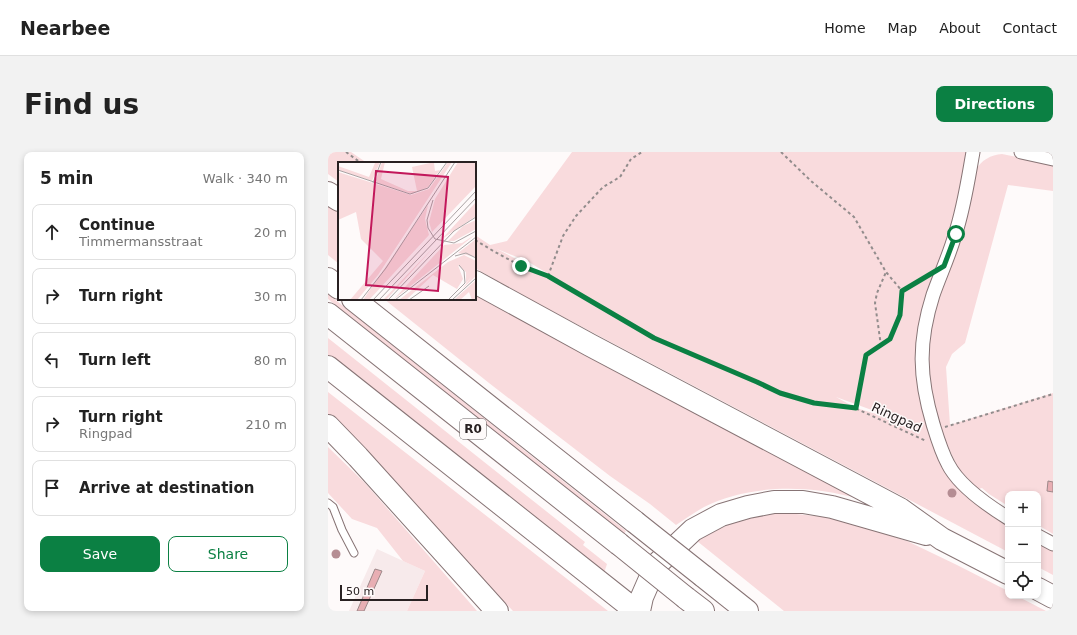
<!DOCTYPE html>
<html lang="en">
<head>
<meta charset="utf-8">
<style>
	:root { --surface:#fff; --page:#f2f2f2; --text:#222; --muted:#767676; --line:#e0e0e0; --accent:#0b8043 }
	body { margin:0; font-family:"DejaVu Sans",sans-serif; background:var(--page); color:var(--text) }
	.controls { position:absolute; right:12px; bottom:12px; display:grid; overflow:hidden; border-radius:8px; box-shadow:0 2px 6px #0003 }
	.controls button { width:36px; height:36px; display:grid; place-items:center; padding:0; border:0; border-bottom:1px solid var(--line); background:var(--surface); color:var(--text); font:20px sans-serif }
	.scale { position:absolute; left:12px; bottom:10px; width:88px; box-sizing:border-box; padding-left:4px; border:2px solid #292122; border-top:0; font-size:11px; line-height:14px; white-space:nowrap; color:#292122; -webkit-text-stroke:3px #fefafa; paint-order:stroke }
	.stop { position:absolute; width:12px; height:12px; margin:-9px; border:3px solid #0b8043; border-radius:50%; background:#fff }
	.stop.end { background:#0b8043; border-color:#fff; box-shadow:0 1px 4px #0008 }
	.list { margin:0; padding:0; list-style:none }
	h2 { display:flex; justify-content:space-between; align-items:center; height:52px; margin:0; padding:0 16px; font-size:17px }
	h2 small { font-size:13px; font-weight:400; color:var(--muted) }
	.list li { display:grid; grid-template-columns:26px 1fr auto; gap:12px; align-items:center; box-sizing:border-box; height:56px; margin:0 8px 8px; padding:0 8px; border:1px solid var(--line); border-radius:8px }
	.list b { display:block; font-size:15px; white-space:nowrap }
	.list p { margin:0; font-size:13px; white-space:nowrap; color:var(--muted) }
	.list em { font-size:13px; font-style:normal; color:var(--muted) }
	.actions { display:flex; gap:8px; padding:12px 16px }
	.actions a { flex:1; padding:9px 0; border:1px solid var(--accent); border-radius:8px; text-align:center; font-size:14px; color:var(--accent) }
	.actions .main { background:var(--accent); color:#fff }
	.icon { flex:none; width:22px; height:22px; fill:none; stroke:currentColor; stroke-width:2; stroke-linecap:round; stroke-linejoin:round }
	.map { position:relative; flex:none; width:725px; height:459px; overflow:hidden; border-radius:8px }
	header { display:flex; align-items:center; gap:24px; box-sizing:border-box; height:56px; padding:0 20px; background:var(--surface); border-bottom:1px solid var(--line) }
	header strong { font-size:19px }
	nav { display:flex; gap:22px; margin-inline-start:auto; font-size:14px }
	.intro { display:flex; align-items:center; justify-content:space-between; box-sizing:border-box; height:96px; padding:0 24px }
	h1 { margin:0; font-size:28px }
	.button { padding:10px 18px; border-radius:8px; background:var(--accent); color:#fff; font-size:14px; font-weight:700 }
	main { display:flex; gap:24px; padding:0 24px }
	aside { flex:1; background:var(--surface); border-radius:8px; box-shadow:0 2px 6px #0003 }
	.map>svg:first-child { display:block }
	.built { fill:#f7eaeb }
	.green { fill:#f9dbdd; fill-rule:evenodd }
	.building { fill:#e8aeb3; stroke:#9c8889 }
	.lines { fill:none; stroke-linecap:round; stroke-linejoin:round }
	.service-casing { stroke:#877475; stroke-width:9 }
	.minor-casing { stroke:#877475; stroke-width:15 }
	.motorway-casing { stroke:#877475; stroke-width:24 }
	.path { stroke:#928c8c; stroke-width:2; stroke-dasharray:3 3; stroke-linecap:butt }
	.service { stroke:#fff; stroke-width:7 }
	.minor { stroke:#fff; stroke-width:13 }
	.motorway { stroke:#fff; stroke-width:22 }
	.motorway-bridge-casing { stroke:#877475; stroke-width:24; stroke-linecap:butt }
	.motorway-bridge { stroke:#fff; stroke-width:22 }
	.tree { fill:#b58d93 }
	.route { stroke:#0b8043; stroke-width:5 }
	.labels { text-anchor:middle; stroke-width:3; stroke-linejoin:round; paint-order:stroke }
	.shield { fill:#fefafa; stroke:#696263; stroke-width:1 }
	.shield-label { font-size:12px; font-weight:bold; fill:#292122 }
	.street-label { font-size:13px; fill:#292122; stroke:#fefafa }
	.inset-road { fill:none; stroke:#a9a3a4; stroke-width:1 }
	.view { fill:#c2185b; fill-opacity:0.15; stroke:#c2185b; stroke-width:2 }
	.inset-edge { fill:none; stroke:#292122; stroke-width:2 }
</style>
</head>
<body>
<header>
<strong>Nearbee</strong>
<nav><a>Home</a><a>Map</a><a>About</a><a>Contact</a></nav>
</header>
<div class="intro"><h1>Find us</h1><a class="button">Directions</a></div>
<main>
<aside>
<h2>5 min<small>Walk · 340 m</small></h2>
<ul class="list">
<li><svg class="icon" aria-label="ahead" viewBox="0 0 24 24"><path d="M12 20V5M6 11l6-6 6 6"/></svg><div><b>Continue</b><p>Timmermansstraat</p></div><em>20 m</em></li>
<li><svg class="icon" aria-label="right" viewBox="0 0 24 24"><path d="M7 20v-9h11M14 6l5 5-5 5"/></svg><div><b>Turn right</b></div><em>30 m</em></li>
<li><svg class="icon" aria-label="left" viewBox="0 0 24 24"><path d="M17 20v-9H6M10 6l-5 5 5 5"/></svg><div><b>Turn left</b></div><em>80 m</em></li>
<li><svg class="icon" aria-label="right" viewBox="0 0 24 24"><path d="M7 20v-9h11M14 6l5 5-5 5"/></svg><div><b>Turn right</b><p>Ringpad</p></div><em>210 m</em></li>
<li><svg class="icon" aria-label="arrive" viewBox="0 0 24 24"><path d="M6 21V4h12l-3 4 3 4H6"/></svg><div><b>Arrive at destination</b></div></li>
</ul>
<div class="actions"><a class="main">Save</a><a>Share</a></div>
</aside>
<div class="map">
<svg width="725" height="459" viewBox="0 0 725 459">
	<rect width="100%" height="100%" fill="#fefafa"/>
	<path class="built" d="M49 397 97 419 79 459H21Z"/>
	<path class="green" d="M0 0H23L39 11H11V30L0 22Z
		M244 0H639L629 55 619 89 595 163 609 301 680 372V400L205 149 147 116V83L162 93 179 89ZM169 97 199 109 247 138ZM508 245 585 273H586L528 256Z
		M674 2 725 12V39L680 33 637 191 624 202 618 215 622 273 725 241V382L710 373V342H680V354L661 342 654 336 650 337 630 316 612 277 598 215 602 173 648 18C653 8 663 3 674 2Z
		M0 51 11 58V112L0 103Z
		M147 139 539 348C524 345 509 341 494 339 455 334 412 337 376 355 367 360 357 367 348 373L322 352 282 324 161 231 56 147H147Z
		M0 142 298 379 296 382 0 147Z
		M0 186 257 390 255 393 279 412 276 421 0 205Z
		M0 240 280 459H185L0 264Z
		M0 295 37 331 149 459H79L97 419 75 409 49 376 24 367 0 341Z
		M459 361 506 366 579 389 629 413 680 439V444H689L718 459H456L369 389C390 377 409 367 433 363 442 361 450 361 459 361Z
		M710 390 725 399V423L710 415Z"/>
	<path class="building" d="M720 329 725 330V340L719 339Z
		M47 417 54 419 36 459H29Z"/>
	<g class="lines">
		<g class="service-casing">
			<path id="service" d="M0 351 5 355 14 378 26 401"/>
		</g>
		<g class="minor-casing">
			<path id="minor" d="M645 0C640 28 636 56 627 83 621 104 612 123 605 143 590 190 591 225 605 272 609 285 613 299 620 312 631 334 659 353 680 366
				M693 0 725 7
				M710 384 725 392"/>
		</g>
		<g class="motorway-casing">
			<path id="motorway" d="M0 41 11 48
				M0 127 11 136
				M147 130 262 193 572 357 614 387 680 421
				M25 147 307 370
				M0 162 291 392
				M0 215 308 459
				M0 274 30 305 169 459
				M375 424 419 459
				M710 437 725 445
				M358 446 375 459
				M311 459 314 445 328 413 365 378 393 363 420 355 446 350H475L504 355 598 382"/>
		</g>
		<path class="path" d="M18 0 33 11
			M453 0 483 29 526 65 558 120 574 139 599 124
			M147 88 167 100 193 114 220 124 326 186 429 230 452 241 486 251 527 256 598 289
			M220 124 235 84 248 64 275 35 292 25 303 7 314 0
			M553 194 547 151 549 141 558 120
			M527 256 539 203 562 187 572 163 574 139
			M617 275 725 242"/>
		<use href="#service" class="service"/>
		<use href="#minor" class="minor"/>
		<use href="#motorway" class="motorway"/>
		<g class="motorway-bridge-casing">
			<path id="motorway-bridge" d="M307 370 375 424
				M291 392 358 446"/>
		</g>
		<use href="#motorway-bridge" class="motorway-bridge"/>
	</g>
	<g class="tree">
		<circle cx="624" cy="341" r="4.5"/>
		<circle cx="8" cy="402" r="4.5"/>
	</g>
	<g class="lines">
		<path class="route" d="M193 114 220 124 326 186 429 230 452 241 486 251 528 256 538 203 562 187 572 163 574 139 616 114 628 82"/>
	</g>
	<g class="labels">
		<rect class="shield" x="132" y="267" width="26" height="20" rx="3"/>
		<g class="shield-label">
			<text x="145" y="281">R0</text>
		</g>
		<g class="street-label">
			<text transform="translate(569 265) rotate(25)" y="5">Ringpad</text>
		</g>
	</g>
	<g transform="translate(10 10)">
		<rect width="138" height="138" fill="#fefafa"/>
		<path d="M42 0 34 19 0 8V4L31 15 37 1ZM44 0H47L43 17 70 29H79L74 5 92 1H96L97 9 102 8 90 25 74 32 39 21 38 18ZM110 0H114L40 113 19 138H12L45 99 23 77 18 50 0 58V10L73 33 91 27ZM120 0H138V24L94 70 91 60 97 37ZM138 40V54L104 77 113 67ZM90 43 87 57 91 73 31 138H25ZM138 58V67L116 79H110L125 64ZM138 72 55 138 106 83 124 81ZM138 77V95L120 91ZM96 85 48 138H45L93 88ZM126 93 138 99V114L124 127 134 114 128 121V110L120 103 125 117 119 127 95 113 68 138H61L110 100ZM138 118V138H134L131 130 122 138H116Z" fill="#f9dbdd"/>
		<path class="inset-road" d="M0 8 72 32 90 26 109 0M35 21 43 0M95 38 89 58 90 66 97 77 116 81 138 69M117 94 128 91 138 96M23 138 48 106 117 0M35 138 138 29M41 138 138 36M50 138 116 69 138 55M57 138 138 75M71 138 91 124M110 138 127 121 126 109 121 103M114 138 138 116"/>
		<path class="view" d="M38 9 110 15 100 129 28 123Z"/>
		<rect width="138" height="138" class="inset-edge"/>
	</g>
</svg>
<div class="controls">
<button>+</button>
<button>−</button>
<button><svg class="icon" aria-label="locate" viewBox="0 0 24 24"><circle cx="12" cy="12" r="6"/><path d="M12 2v4M12 18v4M2 12h4M18 12h4"/></svg></button>
</div>
<div class="scale">50 m</div>
<div class="stop" style="left:628px;top:82px"></div>
<div class="stop end" style="left:193px;top:114px"></div>
</div>
</main>
</body>
</html>
